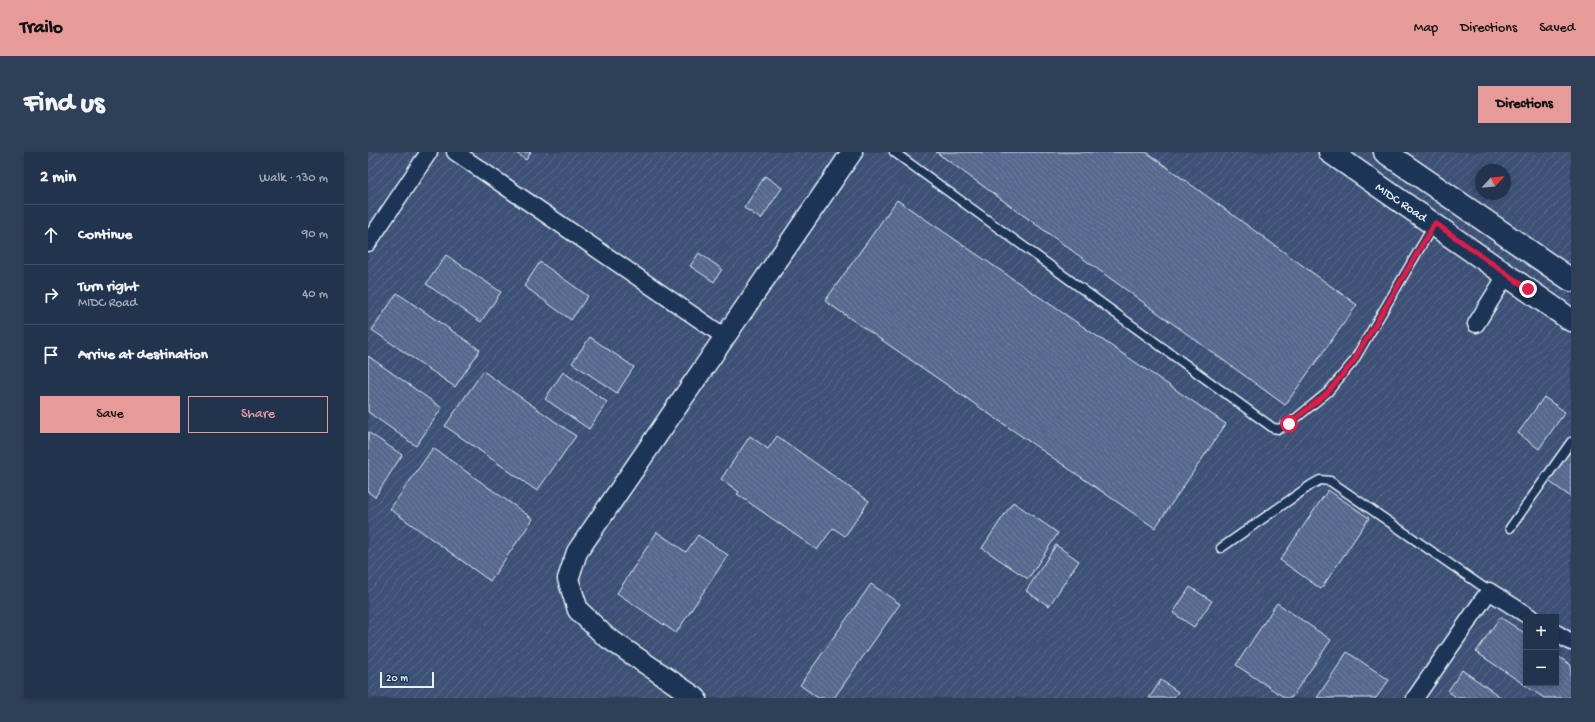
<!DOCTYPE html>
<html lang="en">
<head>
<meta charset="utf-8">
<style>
	:root { --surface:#22334e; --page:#2e3f58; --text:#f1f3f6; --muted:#a2aab6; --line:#3f4e66; --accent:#e69b98 }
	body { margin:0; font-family:"Gochi Hand",sans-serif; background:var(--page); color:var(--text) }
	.controls { position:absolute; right:12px; bottom:12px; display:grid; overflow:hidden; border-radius:0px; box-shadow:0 2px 6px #0003 }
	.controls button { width:36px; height:36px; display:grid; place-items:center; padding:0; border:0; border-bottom:1px solid var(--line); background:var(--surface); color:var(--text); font:20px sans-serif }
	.compass { position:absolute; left:1107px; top:12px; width:36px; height:36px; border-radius:50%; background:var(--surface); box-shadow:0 2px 6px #0003; rotate:64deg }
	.scale { position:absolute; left:12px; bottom:10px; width:54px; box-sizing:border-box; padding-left:4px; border:2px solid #e8f1f8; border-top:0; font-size:11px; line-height:14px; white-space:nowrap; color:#e8f1f8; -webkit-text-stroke:3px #1d3557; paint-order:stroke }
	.stop { position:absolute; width:12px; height:12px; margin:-9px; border:3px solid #e11d48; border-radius:50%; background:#fff }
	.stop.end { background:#e11d48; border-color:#fff; box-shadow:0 1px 4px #0008 }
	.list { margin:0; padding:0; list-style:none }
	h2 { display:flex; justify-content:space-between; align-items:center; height:52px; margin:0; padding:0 16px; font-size:17px }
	h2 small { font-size:13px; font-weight:400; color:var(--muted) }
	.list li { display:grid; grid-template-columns:26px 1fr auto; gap:12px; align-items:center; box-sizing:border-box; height:60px; padding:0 16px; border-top:1px solid var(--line) }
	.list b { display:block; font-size:15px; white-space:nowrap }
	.list p { margin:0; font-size:13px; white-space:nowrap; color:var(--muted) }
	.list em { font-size:13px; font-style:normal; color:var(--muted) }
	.actions { display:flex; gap:8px; padding:12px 16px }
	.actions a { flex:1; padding:9px 0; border:1px solid var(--accent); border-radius:0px; text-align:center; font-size:14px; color:var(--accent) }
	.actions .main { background:var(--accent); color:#111 }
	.icon { flex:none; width:22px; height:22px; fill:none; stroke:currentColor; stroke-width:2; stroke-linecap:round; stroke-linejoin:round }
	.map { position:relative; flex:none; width:1203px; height:546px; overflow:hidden; border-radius:0px }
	header { display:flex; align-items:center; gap:24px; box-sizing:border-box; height:56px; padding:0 20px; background:var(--accent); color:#111 }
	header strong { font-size:19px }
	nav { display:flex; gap:22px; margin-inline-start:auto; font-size:14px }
	.intro { display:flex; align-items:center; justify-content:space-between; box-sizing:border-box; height:96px; padding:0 24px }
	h1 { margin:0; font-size:28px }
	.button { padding:10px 18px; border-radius:0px; background:var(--accent); color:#111; font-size:14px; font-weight:700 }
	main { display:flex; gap:24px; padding:0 24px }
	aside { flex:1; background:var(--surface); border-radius:0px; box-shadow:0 2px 6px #0003 }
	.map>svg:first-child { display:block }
	.industrial { fill:url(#industrial-furrows); fill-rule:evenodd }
	.building { fill:url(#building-back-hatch); stroke:#e8f1f8 }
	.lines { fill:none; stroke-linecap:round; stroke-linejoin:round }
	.service-casing { stroke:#e8f1f8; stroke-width:11 }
	.minor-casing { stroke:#e8f1f8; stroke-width:19 }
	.tertiary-casing { stroke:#e8f1f8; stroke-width:23 }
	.secondary-casing { stroke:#e8f1f8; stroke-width:25 }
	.service { stroke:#1d3557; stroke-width:8 }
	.minor { stroke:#1d3557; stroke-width:16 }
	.tertiary { stroke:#1d3557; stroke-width:20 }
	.secondary { stroke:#1d3557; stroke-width:22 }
	.route { stroke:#e11d48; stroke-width:5 }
	.labels { text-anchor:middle; stroke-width:3; stroke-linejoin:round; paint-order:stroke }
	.street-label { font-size:13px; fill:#e8f1f8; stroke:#1d3557 }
</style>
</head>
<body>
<header>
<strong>Trailo</strong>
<nav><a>Map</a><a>Directions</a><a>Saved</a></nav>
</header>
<div class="intro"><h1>Find us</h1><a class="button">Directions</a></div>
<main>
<aside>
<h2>2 min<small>Walk · 130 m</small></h2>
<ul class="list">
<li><svg class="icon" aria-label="ahead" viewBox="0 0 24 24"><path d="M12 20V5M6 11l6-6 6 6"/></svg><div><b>Continue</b></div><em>90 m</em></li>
<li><svg class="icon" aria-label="right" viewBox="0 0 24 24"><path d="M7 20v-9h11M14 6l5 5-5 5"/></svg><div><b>Turn right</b><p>MIDC Road</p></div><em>40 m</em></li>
<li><svg class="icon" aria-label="arrive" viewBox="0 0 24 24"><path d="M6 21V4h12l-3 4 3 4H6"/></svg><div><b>Arrive at destination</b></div></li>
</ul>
<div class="actions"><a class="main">Save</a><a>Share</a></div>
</aside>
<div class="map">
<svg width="1203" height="546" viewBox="0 0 1203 546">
	<defs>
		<pattern id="industrial-furrows" width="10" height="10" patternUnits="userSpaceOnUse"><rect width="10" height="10" fill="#3d5176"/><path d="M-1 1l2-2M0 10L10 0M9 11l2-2" fill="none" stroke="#596a8a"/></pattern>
		<pattern id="building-back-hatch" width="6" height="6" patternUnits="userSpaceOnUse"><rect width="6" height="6" fill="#56678e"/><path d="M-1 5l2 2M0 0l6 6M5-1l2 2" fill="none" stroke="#6e7d9f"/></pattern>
	</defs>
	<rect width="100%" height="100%" fill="#2e4468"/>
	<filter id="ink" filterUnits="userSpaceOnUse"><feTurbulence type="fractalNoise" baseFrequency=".025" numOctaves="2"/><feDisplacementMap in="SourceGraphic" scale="8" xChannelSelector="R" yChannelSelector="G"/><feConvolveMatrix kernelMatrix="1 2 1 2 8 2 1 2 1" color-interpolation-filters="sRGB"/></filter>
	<g filter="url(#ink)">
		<path class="industrial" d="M0 0H1203V546H0ZM1113 18H1137V42H1113ZM1158 465H1188V531H1158Z"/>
		<path class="building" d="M147 0H163L158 8Z
			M568 0H778L989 153 917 253Z
			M397 24 414 36 393 67 376 56Z
			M529 48 858 272 787 376 457 149Z
			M331 101 354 117 346 130 322 114Z
			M78 103 133 140 113 170 58 132Z
			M172 110 220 144 203 168 156 134Z
			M29 141 112 198 87 235 4 178Z
			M222 185 266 215 249 241 204 211Z
			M0 204 74 256 48 294 0 260Z
			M115 219 208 284 169 339 77 274Z
			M195 220 239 250 221 277 177 247Z
			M1176 245 1197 260 1171 297 1150 281Z
			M0 280 34 303 7 345 0 340Z
			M382 284 400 297 409 284 501 349 477 384 465 376 449 398 369 342 371 340 353 327Z
			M1203 295V345L1179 328Z
			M65 296 165 367 122 429 22 357Z
			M960 338 1001 366 953 437 912 408Z
			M645 350 690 381 660 427 614 396Z
			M289 380 318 400 330 383 360 403 308 481 249 441Z
			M688 393 711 409 681 454 658 439Z
			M503 432 532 452 466 546H450L432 533Z
			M822 435 844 449 826 475 805 461Z
			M909 451 963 488 923 546H917L868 513Z
			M1132 465 1158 482V531H1188V503L1203 513V546H1176L1108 500Z
			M979 500 1021 528 1008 546H949Z
			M1094 518 1134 546H1089L1080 539Z
			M793 528 810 540 805 546H781Z"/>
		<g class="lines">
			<g class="service-casing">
				<path id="service" d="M526 0 905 276 911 277 921 272 960 240 985 210 1065 74
					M1142 376 1203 290
					M853 396 943 333 952 328 962 329 1121 439"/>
			</g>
			<g class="minor-casing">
				<path id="minor" d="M87 0 357 185
					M0 91 61 0
					M1108 172 1139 122
					M1188 481 1203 490
					M1047 546 1121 439 1162 465"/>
			</g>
			<g class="tertiary-casing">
				<path id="tertiary" d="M328 546 237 484 210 458 200 427 209 400 484 0"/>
			</g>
			<g class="secondary-casing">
				<path id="secondary" d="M962 0 1203 168
					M1017 0 1203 128"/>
			</g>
			<use href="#service" class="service"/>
			<use href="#minor" class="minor"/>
			<use href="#tertiary" class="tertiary"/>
			<use href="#secondary" class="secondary"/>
		</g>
	</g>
	<g class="lines" filter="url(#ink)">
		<path class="route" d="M921 272 960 240 985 210 1067 71 1160 137"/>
	</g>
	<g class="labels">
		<g class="street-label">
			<text transform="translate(1034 49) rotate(34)" y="5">MIDC Road</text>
		</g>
	</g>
</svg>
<div class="controls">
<button>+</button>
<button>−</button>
</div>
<svg class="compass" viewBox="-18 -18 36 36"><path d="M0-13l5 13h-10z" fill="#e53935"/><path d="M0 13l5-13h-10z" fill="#a2aab6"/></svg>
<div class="scale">20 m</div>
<div class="stop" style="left:921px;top:272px"></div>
<div class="stop end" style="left:1160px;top:137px"></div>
</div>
</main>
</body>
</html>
